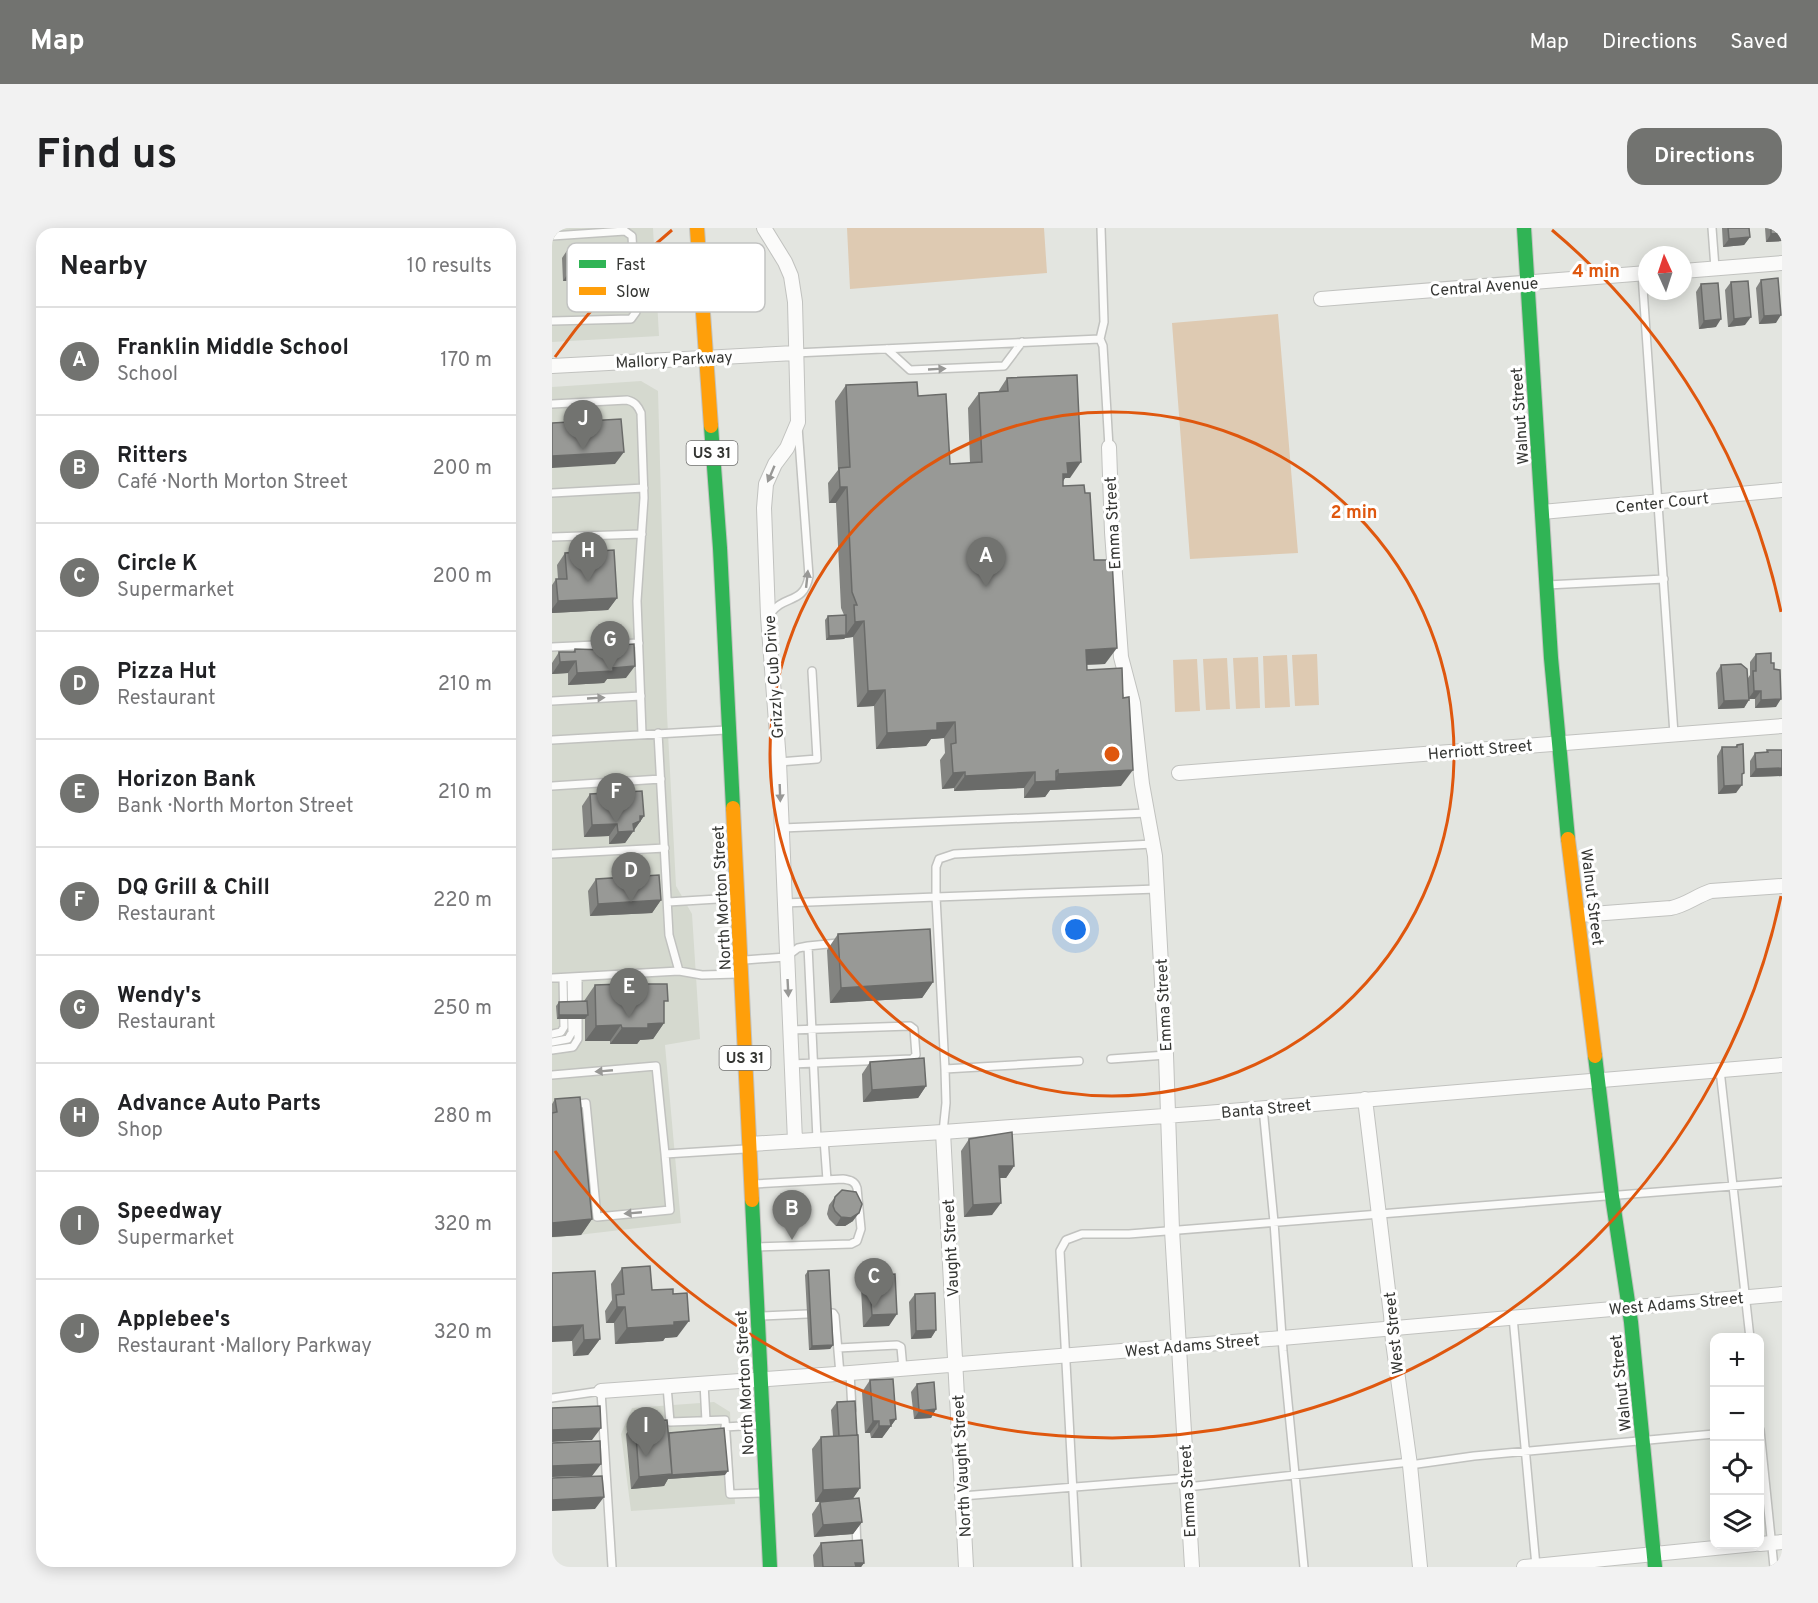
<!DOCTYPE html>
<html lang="en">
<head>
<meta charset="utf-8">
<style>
	:root { --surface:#fff; --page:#f2f2f2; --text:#202124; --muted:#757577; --line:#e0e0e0; --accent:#727370 }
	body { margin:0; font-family:Overpass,sans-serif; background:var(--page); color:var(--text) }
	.controls { position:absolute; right:18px; bottom:18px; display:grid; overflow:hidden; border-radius:12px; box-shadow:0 3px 15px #0003 }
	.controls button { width:54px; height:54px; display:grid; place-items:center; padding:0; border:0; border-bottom:2px solid var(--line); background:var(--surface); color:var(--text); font:30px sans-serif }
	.compass { position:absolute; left:1086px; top:18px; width:54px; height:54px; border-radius:50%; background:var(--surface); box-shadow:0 3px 15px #0003; rotate:357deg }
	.you { position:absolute; left:524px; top:702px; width:21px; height:21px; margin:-15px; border:4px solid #fff; border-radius:50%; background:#1a73e8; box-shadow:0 0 0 9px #1a73e833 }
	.badge { display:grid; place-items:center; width:39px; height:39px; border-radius:50%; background:var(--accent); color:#fff; font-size:20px; font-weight:700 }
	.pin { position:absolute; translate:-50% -50px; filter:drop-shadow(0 2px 3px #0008) }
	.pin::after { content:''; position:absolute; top:32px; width:21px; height:18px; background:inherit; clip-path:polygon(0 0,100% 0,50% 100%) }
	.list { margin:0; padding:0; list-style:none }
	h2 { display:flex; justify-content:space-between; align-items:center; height:78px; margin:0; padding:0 24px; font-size:26px }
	h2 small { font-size:20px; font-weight:400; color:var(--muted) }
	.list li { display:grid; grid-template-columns:39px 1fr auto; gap:18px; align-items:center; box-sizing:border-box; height:108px; padding:0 24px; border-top:2px solid var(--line) }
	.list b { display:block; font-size:22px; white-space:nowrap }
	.list p { margin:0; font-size:20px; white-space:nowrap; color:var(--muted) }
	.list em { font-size:20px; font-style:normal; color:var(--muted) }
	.icon { flex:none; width:33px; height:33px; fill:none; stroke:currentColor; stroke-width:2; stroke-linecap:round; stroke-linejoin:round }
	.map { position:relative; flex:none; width:1230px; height:1339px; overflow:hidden; border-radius:18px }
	header { display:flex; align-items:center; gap:36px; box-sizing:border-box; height:84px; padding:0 30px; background:var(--accent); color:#fff }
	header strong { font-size:28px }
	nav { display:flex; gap:33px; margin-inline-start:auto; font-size:21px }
	.intro { display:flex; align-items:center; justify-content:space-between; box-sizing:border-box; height:144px; padding:0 36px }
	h1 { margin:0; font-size:42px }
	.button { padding:15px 27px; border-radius:18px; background:var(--accent); color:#fff; font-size:21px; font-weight:700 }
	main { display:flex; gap:36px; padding:0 36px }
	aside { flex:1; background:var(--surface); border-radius:18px; box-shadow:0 3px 15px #0003 }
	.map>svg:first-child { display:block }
	.built { fill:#d5d9cf }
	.green { fill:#decab2 }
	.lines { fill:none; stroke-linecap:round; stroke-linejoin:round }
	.lane-casing { stroke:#c1c2bf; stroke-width:10 }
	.street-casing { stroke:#c1c2bf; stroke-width:16 }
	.fast-casing { stroke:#c1c2bf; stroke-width:16 }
	.slow-casing { stroke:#c1c2bf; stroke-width:16 }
	.lane { stroke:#fbfbfa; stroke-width:7 }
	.street { stroke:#fbfbfa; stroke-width:14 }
	.fast { stroke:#30b455; stroke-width:14 }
	.slow { stroke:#ff9f0a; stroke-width:14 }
	.wall { fill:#838481 }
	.shaded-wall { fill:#6a6b69 }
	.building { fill:#989996; stroke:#6a6b69; stroke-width:1.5 }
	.oneway { fill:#989896 }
	.ring { fill:none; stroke:#df570e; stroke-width:3 }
	.labels { text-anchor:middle; stroke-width:6; stroke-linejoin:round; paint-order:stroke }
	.shield { fill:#fff; stroke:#727270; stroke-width:1.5 }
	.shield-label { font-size:15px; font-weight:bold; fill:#353633 }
	.street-label { font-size:16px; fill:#353633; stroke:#fff }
	.key { fill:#fff; stroke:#c2c3c2; stroke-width:1.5 }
	.key-label { font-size:16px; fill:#353633 }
	.centre { fill:#df570e; stroke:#fff; stroke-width:3 }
	.ring-label { font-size:18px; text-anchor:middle; font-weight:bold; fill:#df570e; stroke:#fff; stroke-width:6; stroke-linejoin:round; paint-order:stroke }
</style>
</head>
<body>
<header>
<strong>Map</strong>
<nav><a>Map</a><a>Directions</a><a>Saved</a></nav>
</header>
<div class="intro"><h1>Find us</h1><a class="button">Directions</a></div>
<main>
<aside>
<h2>Nearby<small>10 results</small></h2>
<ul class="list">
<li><span class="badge">A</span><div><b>Franklin Middle School</b><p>School</p></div><em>170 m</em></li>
<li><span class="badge">B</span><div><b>Ritters</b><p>Café · North Morton Street</p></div><em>200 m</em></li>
<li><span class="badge">C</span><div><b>Circle K</b><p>Supermarket</p></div><em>200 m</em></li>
<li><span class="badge">D</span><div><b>Pizza Hut</b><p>Restaurant</p></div><em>210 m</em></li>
<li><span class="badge">E</span><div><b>Horizon Bank</b><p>Bank · North Morton Street</p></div><em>210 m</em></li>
<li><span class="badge">F</span><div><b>DQ Grill &amp; Chill</b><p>Restaurant</p></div><em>220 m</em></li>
<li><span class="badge">G</span><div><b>Wendy's</b><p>Restaurant</p></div><em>250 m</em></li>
<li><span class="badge">H</span><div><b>Advance Auto Parts</b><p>Shop</p></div><em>280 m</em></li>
<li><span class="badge">I</span><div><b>Speedway</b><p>Supermarket</p></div><em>320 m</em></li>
<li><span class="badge">J</span><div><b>Applebee's</b><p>Restaurant · Mallory Parkway</p></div><em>320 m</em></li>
</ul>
</aside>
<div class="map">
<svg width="1230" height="1339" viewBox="0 0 1230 1339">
	<rect width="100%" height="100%" fill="#e3e5e0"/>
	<path class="built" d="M0 0H101L107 108 0 114Z
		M89 153 106 163 115 486 124 658 140 686 148 811 113 817 129 995 0 1010V159Z
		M162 1174 178 1184 183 1276 79 1283 69 1206 80 1180Z"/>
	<path class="green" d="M295 0H492L495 45 298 61Z
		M726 86 746 325 638 331 620 95Z
		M765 426 767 477 743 478 740 427Z
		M735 427 738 479 713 480 711 428Z
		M706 429 708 480 684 481 681 430Z
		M675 430 678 481 654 482 651 431Z
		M645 431 648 483 623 484 621 432Z"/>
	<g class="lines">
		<g class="lane-casing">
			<path id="lane" d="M1160 0 1163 40
				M0 8 73 3 80 8 84 84 79 91 0 93
				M1090 46 1122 506
				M548 111 552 94 549 0
				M335 121 358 142 452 138 470 114
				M243 125 548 111 551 118 557 219
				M0 176 75 172C83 174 86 178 89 185L92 270 85 373 90 506
				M0 265 92 260
				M0 309 90 306
				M995 357 1112 351
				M218 386C232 366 252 377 257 348L246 199
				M0 419 87 415
				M0 473 89 468
				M106 505 117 707 127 743
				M0 512 174 502
				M227 534 265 531 260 443
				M0 558 109 551
				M230 600 595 585
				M601 616 402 626 387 631 384 639V669L605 661
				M0 626 113 620
				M116 674 182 670
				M232 675 384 669 393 841 394 875 391 904
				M256 718 265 911
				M193 732 234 729 246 720 256 718 286 715
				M0 750 127 743 150 747 186 746
				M238 802 358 798 362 801 364 827 360 831 239 836
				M0 806 9 804 12 799 11 750
				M0 814 16 811 20 804 19 749
				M0 822 21 819 26 811V749
				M559 831 614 827
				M393 841 527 833
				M1168 842 1198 1110
				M0 847 104 838 113 926 193 921
				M20 877 34 875 45 989 118 982 113 926
				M711 880 722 994 731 1123 752 1339
				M272 911 275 952
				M202 956 291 951C298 952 303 953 305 960L309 1001 305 1013 299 1016 206 1019
				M276 1085H281L283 1088 288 1146
				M208 1088 255 1086
				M961 1089 984 1338
				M286 1120 345 1117 349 1119 351 1141
				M298 1145 300 1182
				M152 1155 154 1193
				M115 1158 118 1194 173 1192 178 1266 210 1265
				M0 1170 49 1163 60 1339
				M173 1199 206 1197
				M1208 1202 1222 1339
				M858 1237 922 1228 1162 1206
				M635 1259 858 1234
				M410 1268 635 1250
				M304 1295 305 1320
				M525 1339 508 1023 514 1012 530 1006H577L1230 954"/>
		</g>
		<g class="street-casing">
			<path id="street" d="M212 0 233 34 239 48 243 74 246 194 235 220 223 236 214 256 212 280 216 388 227 534 243 913
				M1131 43 1230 35
				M769 71 1095 45
				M0 138 243 125
				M557 219 560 304 569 429 581 475 590 556 603 628 614 827 620 1002 640 1339
				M990 284 1230 262
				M627 545 1230 498
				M1027 687 1119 680C1134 677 1144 668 1159 663L1230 658
				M813 871 839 1087 841 1114 858 1237 868 1339
				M391 904 414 1339
				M198 916 391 904 654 885 1230 837
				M49 1163 298 1145 730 1110 1230 1066
				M1208 1316 1230 1314
				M972 1339 1203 1316"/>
		</g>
		<g class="fast-casing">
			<path id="fast" d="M972 0 999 430 1016 611
				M159 198 168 320 181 580
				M1043 828 1060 968 1079 1094 1103 1339
				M200 972 218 1339"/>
		</g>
		<g class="slow-casing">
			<path id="slow" d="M145 0 159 198
				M181 580 200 972
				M1016 611 1043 828"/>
		</g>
		<use href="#lane" class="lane"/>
		<use href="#street" class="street"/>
		<use href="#fast" class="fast"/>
		<use href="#slow" class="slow"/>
	</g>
	<path class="wall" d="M1170 0H1197L1198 9 1192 17 1171 19Z
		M1213 0H1230V13L1214 14Z
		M18 18 74 64 65 76 48 77 46 80 20 81 19 53H11L10 30Z
		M1209 52 1224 95 1207 96 1204 60Z
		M1179 54 1193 97 1176 99 1173 62Z
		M1149 56 1164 99 1147 101 1144 64Z
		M455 150 518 250H513L511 253V258L533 265 553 436 534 437 535 442 569 558 498 562 493 569 472 570V560L402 563V560L390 561 388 532 393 525 392 510 379 511 374 518 324 521 322 478 305 479 301 409 293 410 292 411 274 412 273 392 276 388 292 387 289 380 284 275H277L276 255 286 242 283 173 294 157 366 168 398 236 418 235 416 180 427 165 446 164Z
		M13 325 65 370 56 382 0 385V357L4 351H6L5 337Z
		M53 418 74 450 55 451 52 455 16 457V445L0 446V435L7 424H21L23 421 50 422Z
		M1204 426 1224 479 1203 480V471H1197L1192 480 1166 481 1164 445 1169 437 1196 450 1198 447V434Z
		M1185 517 1190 549 1184 565 1166 566 1165 528 1170 519H1183Z
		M1215 522H1230V548L1198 549V533L1203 525 1214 524Z
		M38 566 92 588 73 615 57 616V608L32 609 30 578Z
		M44 651 109 672 100 685 38 688 36 663Z
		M286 706 381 754 370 770 278 775 275 722Z
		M71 747 88 756 112 779V795L101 811 88 812 85 816H58V813H33V791H5L4 778 7 774 32 773 43 757 65 756Z
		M318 834 374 858 366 870 311 874 310 846Z
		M3 871 40 991 29 1007 0 1009V876Z
		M417 911 462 938 454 950H448L440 987 412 989 409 923Z
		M283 969 301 993 293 998H284L277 991 275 986 277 977Z
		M70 1040 100 1062 125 1109 113 1110 111 1113 63 1116 62 1095H54L53 1083 60 1072 59 1056Z
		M256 1043 281 1117 278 1121 257 1122 253 1047Z
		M0 1045 48 1111 36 1127 21 1128 20 1113Z
		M317 1048 337 1098 311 1099 309 1060Z
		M363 1066 384 1102 379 1110 359 1111 357 1074Z
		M318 1152 344 1191 330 1210H319L318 1205H313L310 1164Z
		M365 1156 384 1181 379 1190 362 1191 359 1164Z
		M285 1174 308 1260 301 1270 310 1294 301 1306 262 1309 260 1286 268 1274H263L260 1221 269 1209 281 1208 279 1182Z
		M83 1194 117 1205 173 1247 116 1251 112 1258 79 1261 74 1206Z
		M269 1315 312 1335 309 1339H262L261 1327Z"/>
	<path class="shaded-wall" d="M1230 5V13L1214 14 1219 6Z
		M1198 9 1192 17 1171 19 1177 11Z
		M19 41H27L19 53H11Z
		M74 64 65 76 48 77 46 80 20 81 28 69 54 65Z
		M1229 87 1224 95 1207 96 1212 88Z
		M1199 89 1193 97 1176 99 1182 91Z
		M1169 91 1164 99 1147 101 1152 93Z
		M72 224 63 236 0 240V228Z
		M529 234 518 250H513L505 262 515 235Z
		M288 259H295L284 275H277Z
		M65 370 56 382 0 385V381L6 373Z
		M312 393 301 409 293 410 292 411 274 412 277 408H293L303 394Z
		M565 420 553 436 522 437 534 422Z
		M24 433 16 445 0 446 8 434Z
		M83 438 74 450 55 451 52 455 16 457 25 445 61 440Z
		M333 462 322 478 305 479 316 463Z
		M1202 463H1209L1203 471H1196Z
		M1229 471 1224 479 1203 480 1209 472Z
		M1197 472 1192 480 1166 481 1172 473Z
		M403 494 392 510 379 511 374 518 324 521 335 505 385 495Z
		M1230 540V548L1198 549 1204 541Z
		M506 542 498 553H502L506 546 581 542 569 558 498 562 493 569 472 570 483 554 504 543Z
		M413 544 402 560 390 561 401 545Z
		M483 544 472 560 402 563 413 548Z
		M1190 557 1184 565 1166 566 1172 558Z
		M88 588H92L73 615 57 616 66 604 81 596Z
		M65 596 57 608 32 609 40 597Z
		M109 672 100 685 38 688 46 676Z
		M381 754 370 770 278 775 289 760Z
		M7 787H36L33 791H5Z
		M112 795 101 811 88 812 85 816H58L70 800 96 796Z
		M69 797 58 813H33L44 798Z
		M374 858 366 870 311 874 320 862Z
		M447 938H462L454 950H439Z
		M449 975 440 987 412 989 421 977Z
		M307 985 301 993 293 998H284L289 989Z
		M40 991 29 1007 0 1009V995Z
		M65 1079H73L62 1095H54Z
		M345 1086 337 1098 311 1099 320 1087Z
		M137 1093 125 1109 113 1110 111 1113 63 1116 75 1100 122 1094Z
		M31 1097 20 1113 0 1114V1099Z
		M384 1102 379 1110 359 1111 364 1103Z
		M48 1111 36 1127 21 1128 32 1112Z
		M281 1117 278 1121 257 1122 260 1118Z
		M384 1181 379 1190 362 1191 367 1183Z
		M344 1191 330 1210H319L327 1198 338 1192Z
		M321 1193H327L318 1205H313Z
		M49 1200 40 1212 0 1214V1202Z
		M49 1236 40 1248 0 1249V1238Z
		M176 1243 173 1247 116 1251 112 1258 79 1261 87 1249Z
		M308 1260 300 1272 263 1274 271 1262Z
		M52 1269 43 1281 0 1283V1272Z
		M310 1294 301 1306 262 1309 271 1297Z
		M303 1335H312L309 1339H301Z"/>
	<path class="building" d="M1176 0H1197L1198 9 1177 11Z
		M1219 0H1230V5L1219 6Z
		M1226 50 1229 87 1212 88 1209 52Z
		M1196 53 1199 89 1182 91 1179 54Z
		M1166 55 1169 91 1152 93 1149 56Z
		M525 147 529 234 515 235 516 246H511V258L532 257 533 265H538L542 332H560L565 420 534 422 535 442 570 440 571 470 577 469 581 542 506 546V542L504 543V553L483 554V544L413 548V544L401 545 399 516 404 515 403 494 385 495V502L335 505 333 462 316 463 312 393 303 394 302 377H305L300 364 295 259H288L287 240 298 239 294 157 365 154 366 168 394 166 398 236 430 234 427 165 456 163 455 150Z
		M69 191 72 224 0 228V195Z
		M62 322 65 370 6 373 4 351H15L13 325Z
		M294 387V407L277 408 276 388Z
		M82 416 83 438 61 440V443L25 445 24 433 8 434 7 424H23V421L53 422V418Z
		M1219 425V435H1222V441L1228 442 1229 471 1209 472V463H1202L1201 443H1204V426Z
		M1189 436 1195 441 1197 472 1172 473 1169 437Z
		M1191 516 1192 545 1190 546V557L1172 558 1170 519H1185V517Z
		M1215 522H1230V540L1204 541 1203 525 1216 524Z
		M90 563 92 588H88V593L81 596 82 603 66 604 65 596 40 597 38 566Z
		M107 647 109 672 46 676 44 651Z
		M378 701 381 754 289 760 286 706Z
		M71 747H88V756H115L116 773H112V795L96 796V800H70L69 797 44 798 43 757 71 756Z
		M35 773 36 787H7V774Z
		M372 830 374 858 320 862 318 834Z
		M28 869 40 991 0 995V885L5 884 3 871Z
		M460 904 462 938H447L449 975 421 977 417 911Z
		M290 962 304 964 310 976 307 985 299 990 289 989 283 983 281 978 283 969Z
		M98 1038 100 1062 121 1061V1066L135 1065 137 1093 122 1094V1097L75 1100 73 1079H65L64 1067 72 1066 70 1040Z
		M277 1042 281 1117 260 1118 256 1043Z
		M43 1043 48 1111 32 1112 31 1097 0 1099V1045Z
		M343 1046 345 1086 320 1087 317 1048Z
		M383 1065 384 1102 364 1103 363 1066Z
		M341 1151 344 1191 338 1192 339 1198H327V1193H321L318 1152Z
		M382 1154 384 1181 367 1183 365 1156Z
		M303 1173 305 1207 287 1208 285 1174Z
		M48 1178 49 1200 0 1202V1180Z
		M115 1192 120 1246 87 1249 83 1194Z
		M172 1200 176 1243 119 1247 120 1246 117 1205Z
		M306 1207 308 1260 271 1262 269 1209Z
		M48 1213 49 1236 0 1238V1215Z
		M50 1248 52 1269 0 1272V1250Z
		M1208 1254 1211 1286H1208Z
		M307 1270 310 1294 271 1297 268 1274Z
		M310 1312 312 1335H303L304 1339H271L269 1315Z"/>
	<defs><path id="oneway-solid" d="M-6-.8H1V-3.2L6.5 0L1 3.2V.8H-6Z" transform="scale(1.5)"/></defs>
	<g class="oneway">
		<use href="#oneway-solid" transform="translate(385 141) rotate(-3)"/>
		<use href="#oneway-solid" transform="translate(219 246) rotate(113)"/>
		<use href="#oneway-solid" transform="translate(255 351) rotate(-84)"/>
		<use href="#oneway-solid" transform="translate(44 470) rotate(-3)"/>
		<use href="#oneway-solid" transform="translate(228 565) rotate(88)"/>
		<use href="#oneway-solid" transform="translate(236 760) rotate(87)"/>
		<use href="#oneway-solid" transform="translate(52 843) rotate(175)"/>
		<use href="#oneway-solid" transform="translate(81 985) rotate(175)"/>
	</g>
	<g class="ring">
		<circle cx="560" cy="526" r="342"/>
		<path d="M1229 668A684 684 0 0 1 3 923M3 129A684 684 0 0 1 120 2M1000 2A684 684 0 0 1 1229 384"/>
	</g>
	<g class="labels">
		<g class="shield">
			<rect x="134.5" y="213" width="51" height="24" rx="4.5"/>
			<rect x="167.5" y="818" width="51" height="24" rx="4.5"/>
		</g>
		<g class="shield-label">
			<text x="160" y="230">US 31</text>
			<text x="193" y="835">US 31</text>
		</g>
		<g class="street-label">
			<text transform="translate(932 58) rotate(-4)" y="6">Central Avenue</text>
			<text transform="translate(122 131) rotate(-3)" y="6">Mallory Parkway</text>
			<text transform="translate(967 188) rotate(-94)" y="6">Walnut Street</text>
			<text transform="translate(1110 274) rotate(-6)" y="6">Center Court</text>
			<text transform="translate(560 295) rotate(-93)" y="6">Emma Street</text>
			<text transform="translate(221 449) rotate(-94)" y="6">Grizzly Cub Drive</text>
			<text transform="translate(928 521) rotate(-5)" y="6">Herriott Street</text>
			<text transform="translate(1041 669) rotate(83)" y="6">Walnut Street</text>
			<text transform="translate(169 670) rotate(-93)" y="6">North Morton Street</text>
			<text transform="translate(611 777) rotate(-93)" y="6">Emma Street</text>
			<text transform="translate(714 880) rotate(-5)" y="6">Banta Street</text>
			<text transform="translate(398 1020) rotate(-93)" y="6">Vaught Street</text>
			<text transform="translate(1124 1075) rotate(-5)" y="6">West Adams Street</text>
			<text transform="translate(841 1105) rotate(-96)" y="6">West Street</text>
			<text transform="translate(640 1117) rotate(-5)" y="6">West Adams Street</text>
			<text transform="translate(192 1155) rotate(-93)" y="6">North Morton Street</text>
			<text transform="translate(1068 1155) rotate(-96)" y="6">Walnut Street</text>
			<text transform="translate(409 1238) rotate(-93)" y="6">North Vaught Street</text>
			<text transform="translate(635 1263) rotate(-93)" y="6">Emma Street</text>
		</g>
	</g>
	<rect x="15" y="15" width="198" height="69" rx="9" class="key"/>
	<rect x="27" y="32" width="27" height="8" fill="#30b455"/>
	<rect x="27" y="59" width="27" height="8" fill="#ff9f0a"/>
	<g class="key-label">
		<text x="64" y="42">Fast</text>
		<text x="64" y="69">Slow</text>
	</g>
	<circle cx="560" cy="526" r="9" class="centre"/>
	<g class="ring-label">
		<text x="1044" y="49">4 min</text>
		<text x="802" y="290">2 min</text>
	</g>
</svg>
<div class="controls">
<button>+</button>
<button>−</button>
<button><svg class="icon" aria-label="locate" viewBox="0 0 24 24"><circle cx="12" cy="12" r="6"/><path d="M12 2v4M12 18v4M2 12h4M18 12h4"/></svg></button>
<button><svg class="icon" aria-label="layers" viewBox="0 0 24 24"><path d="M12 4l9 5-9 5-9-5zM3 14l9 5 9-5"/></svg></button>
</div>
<svg class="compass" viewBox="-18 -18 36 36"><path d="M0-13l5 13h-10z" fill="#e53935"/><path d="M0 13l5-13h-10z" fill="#757577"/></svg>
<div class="you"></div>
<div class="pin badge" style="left:434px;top:359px">A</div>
<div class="pin badge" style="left:240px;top:1012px">B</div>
<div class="pin badge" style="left:322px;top:1080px">C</div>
<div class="pin badge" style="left:79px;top:674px">D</div>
<div class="pin badge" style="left:77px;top:790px">E</div>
<div class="pin badge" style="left:64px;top:595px">F</div>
<div class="pin badge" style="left:58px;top:443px">G</div>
<div class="pin badge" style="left:36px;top:354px">H</div>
<div class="pin badge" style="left:94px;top:1229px">I</div>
<div class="pin badge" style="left:31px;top:222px">J</div>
</div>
</main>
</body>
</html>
